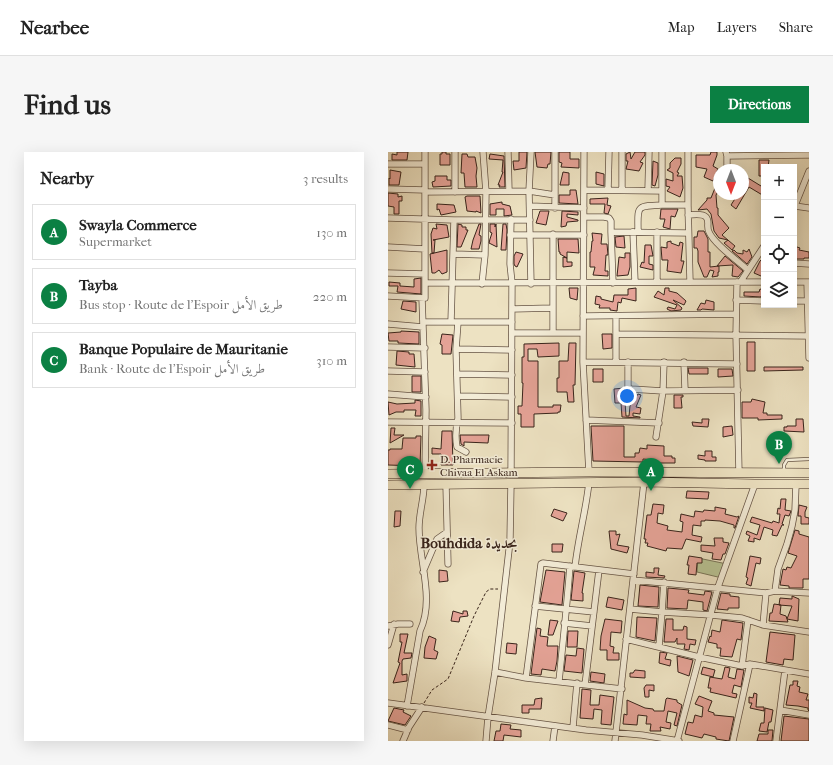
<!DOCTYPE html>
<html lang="en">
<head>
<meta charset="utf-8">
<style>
	:root { --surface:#fff; --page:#f6f6f6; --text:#222; --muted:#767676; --line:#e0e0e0; --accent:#0b8043 }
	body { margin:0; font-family:"IM FELL French Canon",Amiri,serif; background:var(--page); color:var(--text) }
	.controls { position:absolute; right:12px; top:12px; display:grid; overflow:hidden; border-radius:0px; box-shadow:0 4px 16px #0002 }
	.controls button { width:36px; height:36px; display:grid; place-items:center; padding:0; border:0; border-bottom:1px solid var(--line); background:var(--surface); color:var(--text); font:20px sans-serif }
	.compass { position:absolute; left:325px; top:12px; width:36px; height:36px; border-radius:50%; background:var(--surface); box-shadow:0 4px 16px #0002; rotate:180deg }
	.you { position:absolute; left:239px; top:244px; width:14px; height:14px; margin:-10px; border:3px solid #fff; border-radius:50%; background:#1a73e8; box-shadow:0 0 0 6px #1a73e833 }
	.badge { display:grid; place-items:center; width:26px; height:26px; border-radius:50%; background:var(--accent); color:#fff; font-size:13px; font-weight:700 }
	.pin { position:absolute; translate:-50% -33px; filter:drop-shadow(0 1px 2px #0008) }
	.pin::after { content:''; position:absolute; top:21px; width:14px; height:12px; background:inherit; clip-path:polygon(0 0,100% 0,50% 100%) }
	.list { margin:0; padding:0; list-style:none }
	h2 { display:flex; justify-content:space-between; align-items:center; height:52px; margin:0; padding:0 16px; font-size:17px }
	h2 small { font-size:13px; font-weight:400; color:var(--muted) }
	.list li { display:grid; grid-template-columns:26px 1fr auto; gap:12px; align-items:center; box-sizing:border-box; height:56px; margin:0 8px 8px; padding:0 8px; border:1px solid var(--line); border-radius:0px }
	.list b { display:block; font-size:15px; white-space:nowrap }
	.list p { margin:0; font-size:13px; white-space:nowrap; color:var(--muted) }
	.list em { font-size:13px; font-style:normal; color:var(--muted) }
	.icon { flex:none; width:22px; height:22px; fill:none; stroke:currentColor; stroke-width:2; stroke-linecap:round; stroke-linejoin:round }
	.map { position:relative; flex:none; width:421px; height:589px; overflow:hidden; border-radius:0px }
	header { display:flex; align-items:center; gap:24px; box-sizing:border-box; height:56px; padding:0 20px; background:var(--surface); border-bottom:1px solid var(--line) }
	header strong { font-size:19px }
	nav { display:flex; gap:22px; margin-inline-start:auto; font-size:14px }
	.intro { display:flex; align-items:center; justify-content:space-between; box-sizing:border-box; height:96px; padding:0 24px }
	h1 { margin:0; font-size:28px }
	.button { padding:10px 18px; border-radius:0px; background:var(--accent); color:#fff; font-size:14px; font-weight:700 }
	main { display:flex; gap:24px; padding:0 24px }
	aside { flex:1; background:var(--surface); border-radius:0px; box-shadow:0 4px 16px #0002 }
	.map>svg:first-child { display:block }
	.green { fill:#b8c393; stroke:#787457 }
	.building { fill:#e5a397; stroke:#39241b }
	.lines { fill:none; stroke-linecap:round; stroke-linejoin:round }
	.service-casing { stroke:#665445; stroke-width:4 }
	.minor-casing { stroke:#665445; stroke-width:7 }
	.trunk-casing { stroke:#39241b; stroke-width:10 }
	.path { stroke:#39241b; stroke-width:1; stroke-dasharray:3 2; stroke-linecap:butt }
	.service { stroke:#f3ecd7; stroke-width:2.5 }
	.minor { stroke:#f3ecd7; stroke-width:5.5 }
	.trunk { stroke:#ede2c2; stroke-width:9 }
	.poi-dot { fill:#8f2418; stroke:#f3ecd7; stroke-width:1.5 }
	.labels { text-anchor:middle; stroke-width:3; stroke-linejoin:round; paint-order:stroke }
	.poi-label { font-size:11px; fill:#39241b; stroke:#f3ecd7; text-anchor:start }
	.district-label { font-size:15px; font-weight:bold; fill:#39241b; stroke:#f3ecd7 }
</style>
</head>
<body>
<header>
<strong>Nearbee</strong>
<nav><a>Map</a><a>Layers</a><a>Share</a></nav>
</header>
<div class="intro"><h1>Find us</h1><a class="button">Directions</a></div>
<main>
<aside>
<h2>Nearby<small>3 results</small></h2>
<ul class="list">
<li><span class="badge">A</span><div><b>Swayla Commerce</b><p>Supermarket</p></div><em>130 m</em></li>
<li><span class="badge">B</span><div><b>Tayba</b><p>Bus stop · Route de l’Espoir طريق الأمل</p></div><em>220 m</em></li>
<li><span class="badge">C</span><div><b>Banque Populaire de Mauritanie</b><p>Bank · Route de l’Espoir طريق الأمل</p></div><em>310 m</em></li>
</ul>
</aside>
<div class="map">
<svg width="421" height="589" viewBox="0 0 421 589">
	<rect width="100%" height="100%" fill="#ede2c2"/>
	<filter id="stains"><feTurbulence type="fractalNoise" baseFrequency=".005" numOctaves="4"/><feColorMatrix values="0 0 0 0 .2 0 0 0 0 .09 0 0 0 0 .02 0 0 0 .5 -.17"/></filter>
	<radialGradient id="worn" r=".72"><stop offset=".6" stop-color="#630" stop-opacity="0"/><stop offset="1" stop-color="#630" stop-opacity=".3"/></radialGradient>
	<path class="green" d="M310 406 339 412 334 426 309 420Z"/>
	<path class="building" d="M9 0H20L19 8H4V2L9 3Z
		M54 0H58V2H62V13H52V2H54Z
		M131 0H139L138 16 126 18 125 9H131Z
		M147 0H163L162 12H160L159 16 149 15Z
		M171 0H182V7H191V16L173 15 174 11 171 10Z
		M242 0 243 7 247 0H257V3L252 10 255 11 251 19 238 17 240 9H238V2Z
		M323 0H329V3L325 14 330 17 325 29 316 25 319 17 308 15V3H322Z
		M74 2H79L80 5H87L89 16 88 24 89 35H77L76 21H73Z
		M102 2 116 4 117 35H111L112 33H110L115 20H114L115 8 101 7Z
		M287 6H293V12L289 20 291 21 289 24H294L295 36 292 45 279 39 282 35 278 34V27L285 29V21L279 18 282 16V11Z
		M371 8H381L380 15H376V24H371Z
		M265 9 270 11V23L267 34 264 33Z
		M2 18 13 20 11 33H1V26L2 27Z
		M175 20 181 21V33H172Z
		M208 20 216 22V34L208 32Z
		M47 24H59V28H63V34L45 35 44 30 47 29Z
		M360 26 373 34 376 29V44L361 35 348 57 343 53 350 42H355V34Z
		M327 36 331 38 328 43 329 56H330V63L341 76 334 83 347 94 344 98 336 91 340 88 331 86 326 79 323 62 319 57 310 58 319 48V46H323Z
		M182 38H188L190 52 171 51V43H182Z
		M0 41 10 42V45L14 44V49H11V62H6V55L0 54Z
		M79 44H92L93 61 88 59V60L79 59 77 45Z
		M220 46 219 53 223 54 220 62 216 61 217 52H202V47Z
		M114 50V52L122 54 124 63 116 64V57H108V63H102V52Z
		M49 52 66 53 68 60 53 63 51 57 49 58Z
		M273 57H290L287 65 283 64 282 77 275 75 277 67H272Z
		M152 59H161L158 73 148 71Z
		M174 59 190 60V63L179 62V65L190 68V69L179 70 178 74 173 75Z
		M48 72 59 73 61 85 45 88H47L46 101H44L43 82 45 76 49 77Z
		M70 72 74 73V75H78V78H80L73 95H69Z
		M91 72H93L91 83 93 84V89L91 97H83L85 88Z
		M102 72H107V75L108 72 109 95 101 91 102 87 104 81 102 80Z
		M115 72H118L119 78 118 98H113Z
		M310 79H316L320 87V100H322V115L331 114V120H330V124L324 125 326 119 322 118 319 125H316L310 110V99L309 96H306V85H309Z
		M204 81 214 82 213 92H219L220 103H218L217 119H220V124L205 123 207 115H202V100H203L204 89H205Z
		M236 84 237 96 228 95 227 85Z
		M170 87H190L191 101 179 100V110H184V114L175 115V105L179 106 172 102V100H171Z
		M283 89V91L291 94 292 90 295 91 293 109H296L293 121 279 119 280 108H274L273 95 279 96V90Z
		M257 93H263L265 104H261V112L265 113V118L252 115 254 110 256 111Z
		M406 94 412 96 411 98 421 100V106H416V107H407Z
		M361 97 364 105 359 112 344 99 346 98 349 101 355 102V98L359 100Z
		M59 98V120L54 122 51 118 47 121H44L42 102Z
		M128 100 135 102 129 115 127 114 126 112V104Z
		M237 101H242V115L240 123 229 124 231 105 237 106Z
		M337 104 355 119 350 125 344 124 345 113 329 114Z
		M376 105V123L373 124 366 121 372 109Z
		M33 126V142L9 140 10 134H1V130L12 131V134L26 135V127Z
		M181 136H190L189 148 182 146Z
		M248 136V149L234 146 233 151 230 150 229 159 222 158V156H211L212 153 207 152 208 144 213 145V147L225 150 226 143H240V137Z
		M277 136H281V139L289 141 298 149 296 153 285 148 294 156 293 158 283 159 279 157 280 155 287 157 289 153 266 145 270 139 276 143Z
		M372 137 376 138 373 145 356 144V140H371Z
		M318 148 326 150V158L314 157 313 158H309L313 151 317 152Z
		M15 149 28 150V160L13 157Z
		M13 179 31 180V192L10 191V189H1L0 181 13 180Z
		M54 182 65 183 63 202H54V193L52 192Z
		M214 182H224V196L215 197Z
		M359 190H367V219H359Z
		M171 191V204L150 205 149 197H140V209H150V255H165V253H173L172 260H170V261L146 262V275H133V262H130V254H134L135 231H134V205H136V192Z
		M181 191H188L187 233H185L186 250H180L179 240H169V226H171V209H180Z
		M9 199 21 200V202H26L27 215 8 213Z
		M376 215H415V218L376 219Z
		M300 216H320V222H301Z
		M205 217H215V230H205Z
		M330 217H344L345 224 330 225Z
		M24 224H33V240H24Z
		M236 236 238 264H241L242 254 250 242 253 243 248 255 253 256 252 262 245 261V264L252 265V266L234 265 233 251H227L226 237Z
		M286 243H295V245H293L294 256H286Z
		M364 247 377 250 375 261H379V263H394V267L370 268V266H354V250H363Z
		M27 248 33 249V264H27L28 258H16V260H8L1 263 0 250 9 252 27 251Z
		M314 267H321L320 275 305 274 304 270 314 271Z
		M408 267H415L416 280 396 279V275H399V274H408Z
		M203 274H236V305H247V301H251L252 296 259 297V293L276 294V304H284V306H287V311H266V308L255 307V310L205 309Z
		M344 274 345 283 335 285V275Z
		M3 276H7L6 283H16L2 291Z
		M54 279H64L65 313H53V302H44V296L53 297Z
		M72 283H101L100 291 76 290V294L73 292Z
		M28 284H33L32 314 0 313V298H2V297H14L15 286H28Z
		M317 299H324V305H328V309H317V308L310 307V303L317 304Z
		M299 339 321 340 320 347 298 346Z
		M393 347H398L397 358 403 359 401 364 397 363 394 372 396 373H394L389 384 384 383 385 378 376 375 372 388 366 386V390L360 389 362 384 358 382 359 379 369 383 372 373 362 370 364 365 384 371 385 369 391 371 392 362H389L390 356 392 357Z
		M265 352 276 353 275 362 270 361 269 371 280 374 279 378 294 380 295 370 292 369 293 362 306 365 307 359 315 360 316 358 327 359V355L338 357 337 362 349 365 351 364 347 376H346V373L332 369 317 368V369H313V374L305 373 304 383 314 385 313 390 298 387 294 397 279 396 278 399 259 394 260 391H257L258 387H256L259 363H263Z
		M411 353 419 355 417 360V365L421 366V372H413V364H410Z
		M166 357 179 361 175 369 163 364Z
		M7 359H13L12 374 6 375Z
		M407 378 411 379V382L421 385V427H415V436H401V434L392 433 395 417 398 418 399 415 403 416 409 404 400 401Z
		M221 379H228V383L232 382 229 393 241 395 239 401 223 397Z
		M326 386H335V390L341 391 337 402H335L333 408 324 407 325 401 313 399V393L327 394Z
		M164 392H175L174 400H164Z
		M301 404 314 406V411H309L308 423 300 422 301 413H299Z
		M362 404 373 406 372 412 368 411 363 434 358 432 360 426 358 425Z
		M266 416H271L270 423 277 424 276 426 258 425V420L266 421Z
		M51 418 59 419 60 429 51 430Z
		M158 418 177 420 174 453 152 450Z
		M186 419 197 421 194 441H195V449L183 448Z
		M252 433 271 435 270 455 250 454Z
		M280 436 301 438 300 441 316 443 317 439 324 440 319 459 315 458V450L300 448 299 457 279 456Z
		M333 441 342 442V444L351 445V456H340V458L329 457Z
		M404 444 411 447 410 469 399 467 400 470 381 469 382 461H384L386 452 393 453 392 462 398 464 399 467 404 454 391 453 392 446 404 447Z
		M220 445 236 448 234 458 218 455Z
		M65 459 75 462V459H79L80 464 72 465 71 470 63 469Z
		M249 465 269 466 267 489 248 485Z
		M217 467 234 469 233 481 223 480 222 494 226 495 225 501H231V508H219V498H212L213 484Z
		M278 467H285V478H295L296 474 299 475V487L308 488 307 493 302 492 301 498 296 497 297 492H289V486L287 490H276Z
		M162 468 170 469 165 483H160Z
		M334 468 355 471 353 488 349 487 344 505 332 504 333 496H329V492L320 490 322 484 323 485 324 478 332 480Z
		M149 476 153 477 152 484 160 485 159 494H170L169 509 167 519 154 517 153 523 143 522Z
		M180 479H190L189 495H179Z
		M382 480 407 483 405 508 396 507 395 513 378 510Z
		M12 482H20L16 501H24L23 506 15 507 14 509V523L19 522V529L5 531 12 511 10 510 14 490H12Z
		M41 484 48 487 46 498 50 500 48 507 36 506 37 495Z
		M119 491 129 492 128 502 118 501Z
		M189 496 196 497 194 521 176 519 178 503 188 504Z
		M272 500 279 501 277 507 283 508 282 514 271 511Z
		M289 504 305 508 301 524 290 520Z
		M315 515 327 518 325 525 313 522Z
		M337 515 342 516 340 525 347 527 349 517 356 518 353 535 346 533 344 541 349 542 348 546 322 540 323 536H320L322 525 334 527Z
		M247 518 257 519V526L242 525V521H245Z
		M203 520 217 522 216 531 202 529Z
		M405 529H410L409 534 412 535 411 540 420 542 418 548H421V559L420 558V556L410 554 398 553 402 533H405Z
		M258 533H266V539L261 538V545H257L256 536Z
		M194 537 203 538 202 553H211L212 543 226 545 223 573 213 572 214 558 206 557 205 567 192 566Z
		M366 541 369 542 368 555H376V559L362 556 364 551H361V545L365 546Z
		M311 544 324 549 320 559 326 561V563L346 565 341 589 328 587V585L316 582 314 586 297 582 300 570 305 571 307 563 314 565 315 555 307 552Z
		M154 546 153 557H141V561H134V553H146L147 547Z
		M279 546 289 548V550L294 553 289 574 286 573 289 561 280 559 278 570 283 571 282 577 272 575 273 579H262L263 572H258L259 564 250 563 249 573 235 572 236 562 239 563V548L257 556 265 557 266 559H276L278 547Z
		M6 556 16 558 15 560 23 564 17 573 0 569Z
		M377 556 385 558 383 570H381L379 580 371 579 373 571H376Z
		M396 564 421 567V589H393Z
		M113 572 123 573 122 577 133 578V585L116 583 115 589H106L108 579H112Z
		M380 578H385L384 589H369L371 582H380Z"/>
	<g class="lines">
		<g class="service-casing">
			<path id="service" d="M396 318V313L399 308 421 307"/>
		</g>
		<g class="minor-casing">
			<path id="minor" d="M67 0V40
				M120 0 121 39
				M143 0 141 39 143 132
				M167 0V56
				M196 0 195 210 201 320
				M300 0V53L302 129
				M338 0 339 4 421 3
				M339 4V15L341 18
				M0 12H37
				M0 37 37 38
				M196 38 274 39V0
				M220 38 221 0
				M234 38V0
				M260 38 261 0
				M274 39V53H300
				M37 40 141 39 167 43
				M142 54 196 56
				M407 54 421 56
				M406 56 421 19
				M300 63C305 63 314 61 318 65 322 69 318 75 321 80 326 92 350 109 360 118
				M196 65H216L221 66 223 69V80
				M0 66 66 68H142
				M123 67 122 112 124 131 123 321
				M245 80 247 130
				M250 80C250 54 247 54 274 53
				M269 80V130
				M165 82V181
				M122 83H196
				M0 95 37 97
				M66 102 97 103
				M406 111 421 112
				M0 121 37 122
				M353 129 376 94
				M349 130 348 183 351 321
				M406 130H421
				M419 130 421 206
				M37 131 376 130
				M225 131 223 80 300 81
				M94 132 97 103 98 40 95 0
				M0 144 37 146V0
				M34 146 38 258 37 322
				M348 148 376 149
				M406 149H419
				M124 157 165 156
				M195 164 348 162
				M35 170H124
				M63 170 66 68
				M70 170 68 197 70 266C68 275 67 285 69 295L78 300
				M0 172 35 175
				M124 181H195
				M228 182 420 184
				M0 195 37 196
				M68 197 124 198
				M228 209V164
				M195 210 349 212
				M240 210V235L243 237 275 239 350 238
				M296 210 297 238
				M0 219 37 220
				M70 222 124 223
				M0 242 38 245
				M70 244 124 245
				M198 268 271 271
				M0 270 124 271
				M268 285 275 239 276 210
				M58 333 60 412
				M187 415C190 386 198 359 201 330
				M35 420 49 387 59 380
				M245 428 378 441 387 439 421 441
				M387 439 390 417 399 392 404 374 407 358 408 332
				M147 454 206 460
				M242 457 274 460 276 430
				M176 471 204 474
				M375 473 378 441
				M0 474 10 472H22
				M238 487 311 505 354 514 362 512 421 522
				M0 493 6 472
				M271 494 274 460 323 463 354 466 375 473 421 480
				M354 514 360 468
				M107 520 138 526 234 537
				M138 526 153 412 155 411 246 422
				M171 529C175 491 179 453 182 414
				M197 533 211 418
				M0 551 198 578 254 583 291 589
				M19 554 32 479C47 447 31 410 31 376 31 361 36 347 36 333
				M392 558 421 563
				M0 573 20 578
				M185 575 189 531
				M15 589 21 575 34 555
				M98 589 100 565 107 520 122 389 123 331
				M165 589 167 574
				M227 589 256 330
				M289 589 330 435 367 332
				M345 589 362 512
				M388 589 397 518"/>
		</g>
		<g class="trunk-casing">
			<path id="trunk" d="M0 322 201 320 421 321
				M0 333 256 330 367 332H421"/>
		</g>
		<path class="path" d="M36 551 44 538 60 527 86 464 98 440 102 437H110"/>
		<use href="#service" class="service"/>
		<use href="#minor" class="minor"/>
		<use href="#trunk" class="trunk"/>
	</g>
	<path class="poi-dot" d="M42 307h4v4h4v4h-4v4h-4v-4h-4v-4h4z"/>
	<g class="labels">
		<g class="poi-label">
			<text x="52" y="311">D. Pharmacie<tspan x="52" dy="13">Chivaa El Askam</tspan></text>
		</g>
		<g class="district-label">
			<text x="81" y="396">Bouhdida بحديدة</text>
		</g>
	</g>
	<rect width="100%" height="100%" filter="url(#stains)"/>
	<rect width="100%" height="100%" fill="url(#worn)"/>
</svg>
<div class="controls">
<button>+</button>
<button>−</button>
<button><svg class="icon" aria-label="locate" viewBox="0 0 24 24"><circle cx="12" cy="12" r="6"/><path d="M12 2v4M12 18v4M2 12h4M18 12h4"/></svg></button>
<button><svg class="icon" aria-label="layers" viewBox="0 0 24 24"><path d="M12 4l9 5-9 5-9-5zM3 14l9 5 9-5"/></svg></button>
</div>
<svg class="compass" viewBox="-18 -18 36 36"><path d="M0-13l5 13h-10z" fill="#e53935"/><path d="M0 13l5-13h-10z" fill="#767676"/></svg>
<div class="you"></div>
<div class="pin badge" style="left:263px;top:339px">A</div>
<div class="pin badge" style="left:391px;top:312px">B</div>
<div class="pin badge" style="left:22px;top:337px">C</div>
</div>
</main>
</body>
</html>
